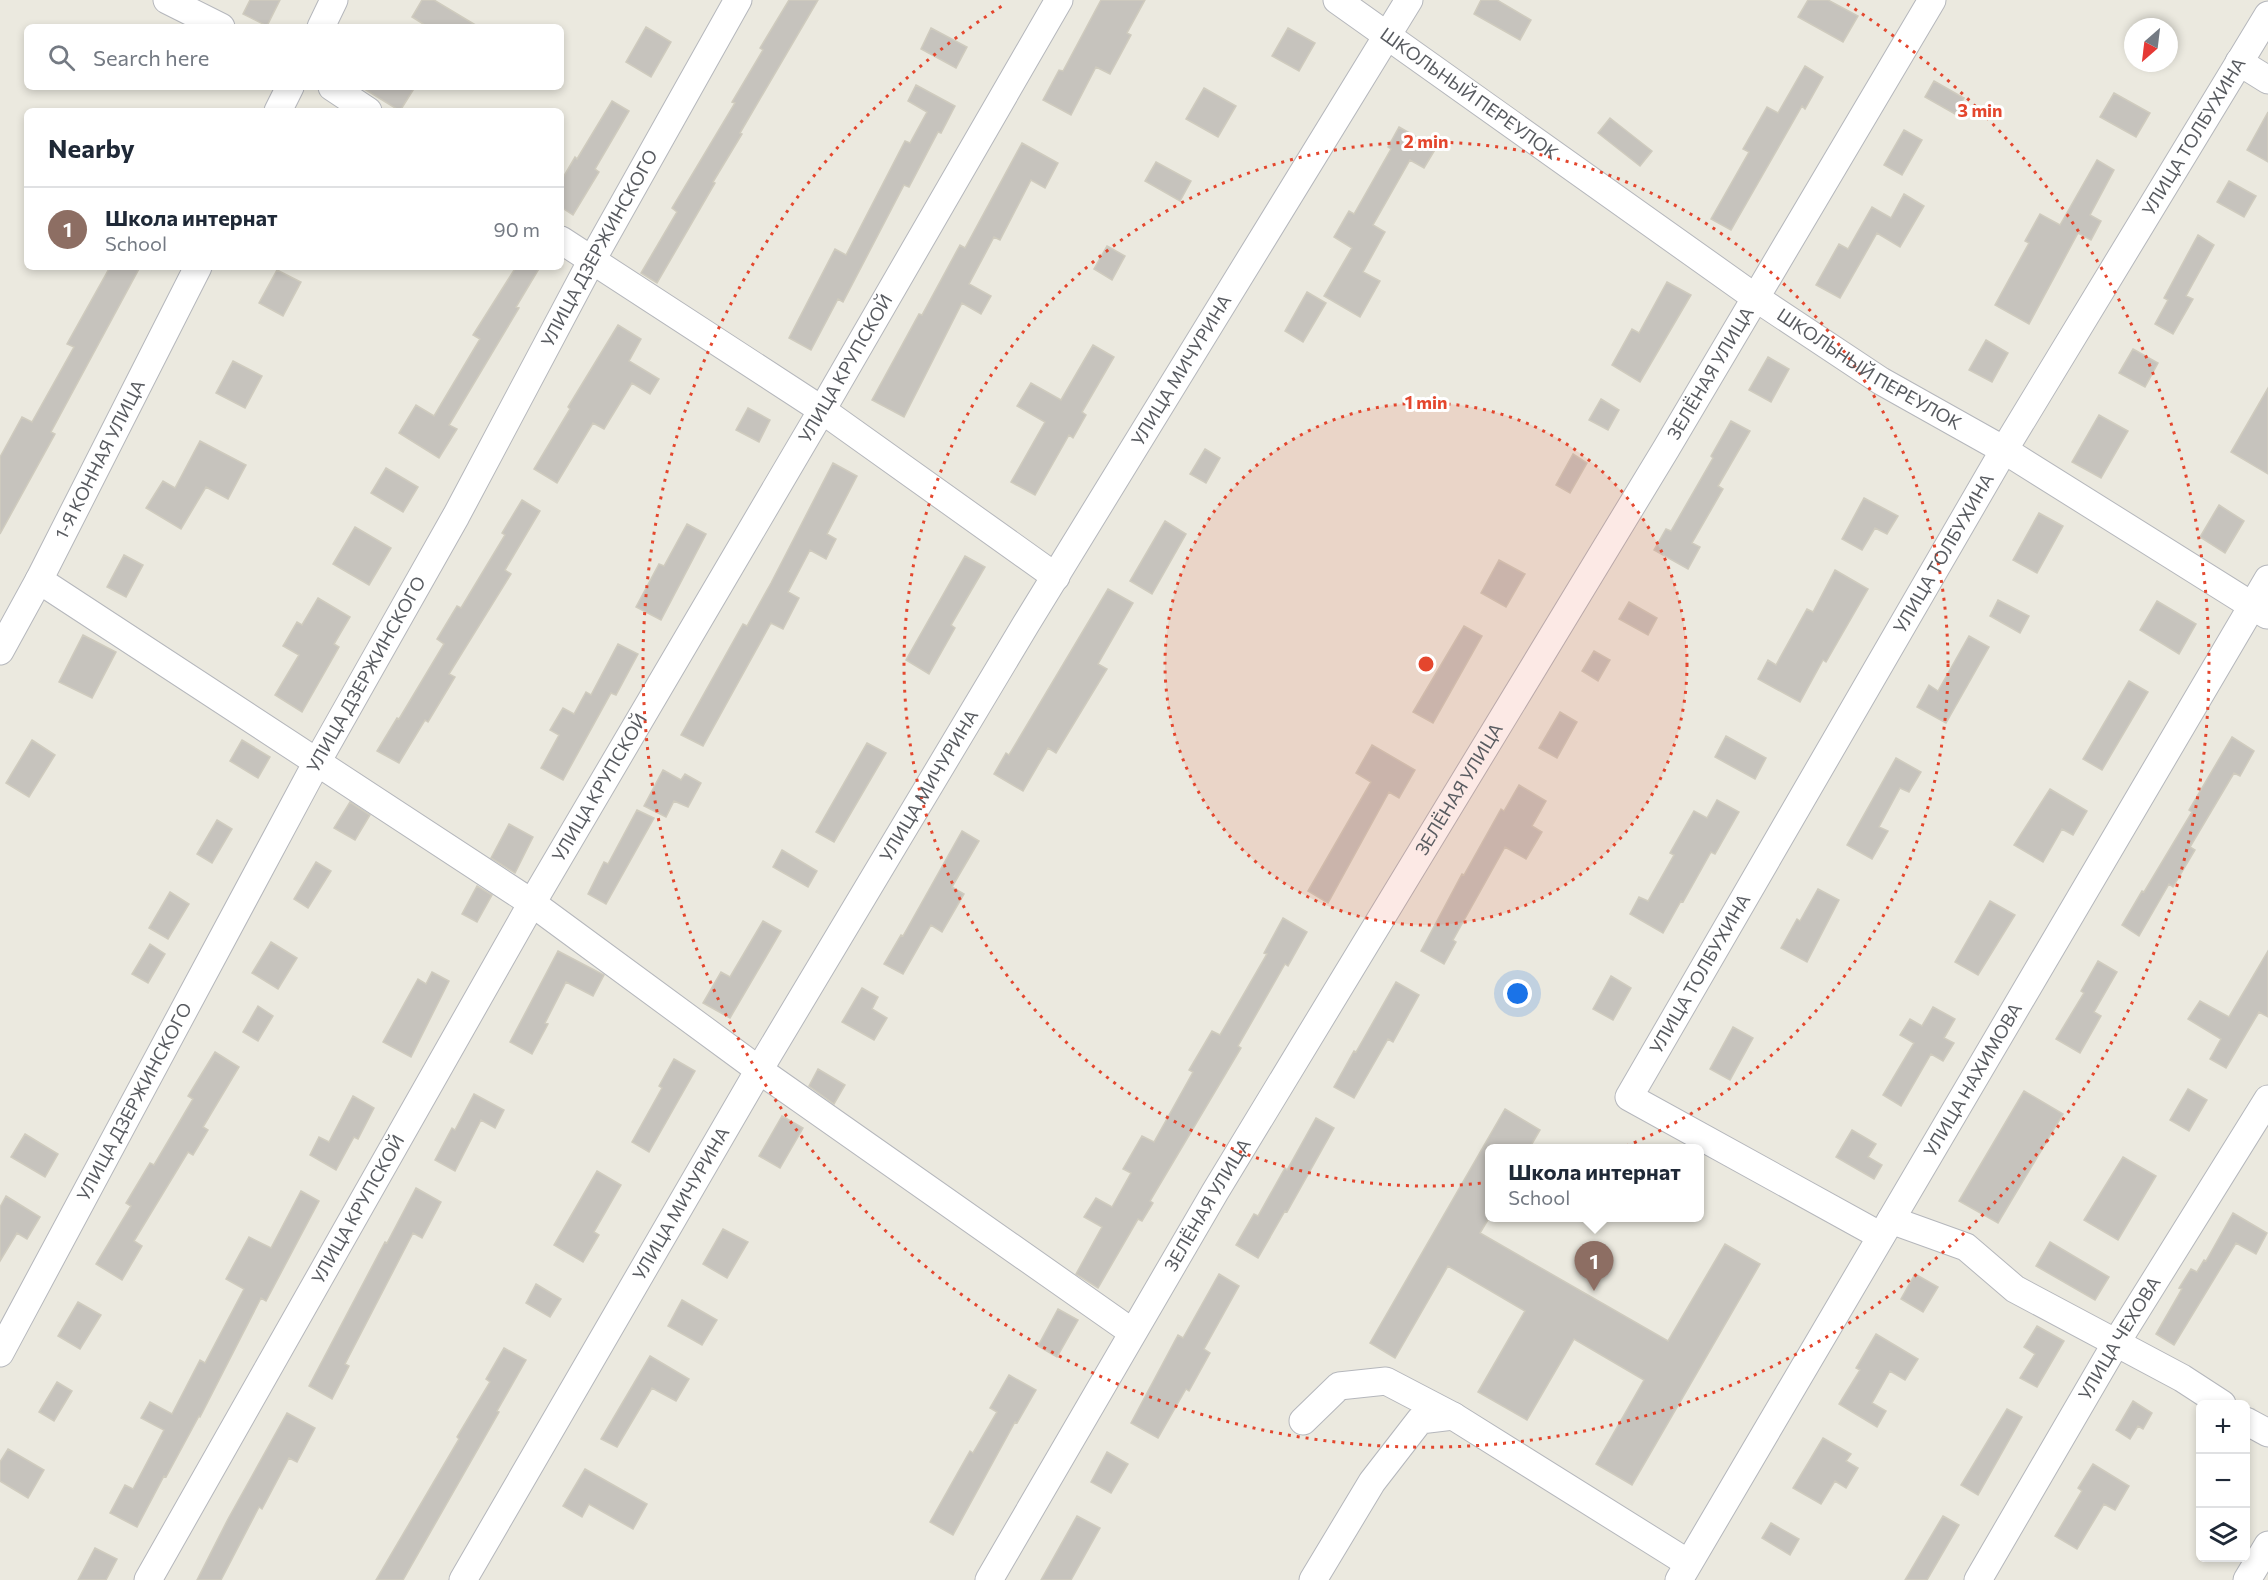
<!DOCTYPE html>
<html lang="en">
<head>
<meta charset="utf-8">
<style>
	:root { --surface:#fff; --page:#f6f6f7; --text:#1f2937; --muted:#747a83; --line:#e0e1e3; --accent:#e4462d }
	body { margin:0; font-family:Commissioner,sans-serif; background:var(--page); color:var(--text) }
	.controls { position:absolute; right:18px; bottom:18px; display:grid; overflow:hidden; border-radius:9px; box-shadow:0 3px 9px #0003 }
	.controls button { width:54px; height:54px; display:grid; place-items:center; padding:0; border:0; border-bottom:2px solid var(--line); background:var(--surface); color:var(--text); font:30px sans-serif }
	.compass { position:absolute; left:2124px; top:18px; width:54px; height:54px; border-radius:50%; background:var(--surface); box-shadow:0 3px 9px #0003; rotate:208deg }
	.you { position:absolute; left:1518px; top:994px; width:21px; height:21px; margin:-15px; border:4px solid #fff; border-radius:50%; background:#1a73e8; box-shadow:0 0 0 9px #1a73e833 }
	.badge { display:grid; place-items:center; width:39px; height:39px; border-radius:50%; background:var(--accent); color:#fff; font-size:20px; font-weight:700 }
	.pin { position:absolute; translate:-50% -50px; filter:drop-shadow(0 2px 3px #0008) }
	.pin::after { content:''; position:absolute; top:32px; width:21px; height:18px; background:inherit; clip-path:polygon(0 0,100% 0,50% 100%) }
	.popup { position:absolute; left:1485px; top:1144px; width:219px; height:78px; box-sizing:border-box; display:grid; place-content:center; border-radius:9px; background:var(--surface); filter:drop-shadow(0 2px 4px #0005); font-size:20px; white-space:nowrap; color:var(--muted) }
	.popup b { font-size:22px; color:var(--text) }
	.popup::after { content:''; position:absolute; left:50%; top:100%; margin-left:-12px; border:12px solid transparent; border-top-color:var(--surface) }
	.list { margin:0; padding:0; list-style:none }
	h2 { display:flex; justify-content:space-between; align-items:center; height:78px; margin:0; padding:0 24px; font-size:26px }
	h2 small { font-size:20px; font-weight:400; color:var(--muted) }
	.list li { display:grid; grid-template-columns:39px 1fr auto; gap:18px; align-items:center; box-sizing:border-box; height:84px; padding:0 24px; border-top:2px solid var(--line) }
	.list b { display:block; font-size:22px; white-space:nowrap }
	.list p { margin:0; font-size:20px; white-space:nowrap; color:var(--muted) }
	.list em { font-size:20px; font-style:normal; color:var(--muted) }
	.icon { flex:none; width:33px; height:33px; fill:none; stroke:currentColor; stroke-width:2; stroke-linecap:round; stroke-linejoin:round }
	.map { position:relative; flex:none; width:2268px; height:1580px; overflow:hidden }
	.search { position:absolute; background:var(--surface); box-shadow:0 3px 9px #0003; left:24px; top:24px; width:540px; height:66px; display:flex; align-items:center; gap:15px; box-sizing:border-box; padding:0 21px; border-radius:9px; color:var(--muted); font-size:22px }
	.panel { position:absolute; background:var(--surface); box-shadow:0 3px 9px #0003; left:24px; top:108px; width:540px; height:162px; border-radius:9px }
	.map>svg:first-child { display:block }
	.building { fill:#c6c3bd; stroke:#cfcbbe; stroke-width:1.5 }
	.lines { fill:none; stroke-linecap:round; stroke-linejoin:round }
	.minor-casing { stroke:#b5b7bc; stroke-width:29 }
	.minor { stroke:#fff; stroke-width:27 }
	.ring { fill:none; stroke:#e4462d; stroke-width:3; stroke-dasharray:3 6 }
	.labels { text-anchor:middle; stroke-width:6; stroke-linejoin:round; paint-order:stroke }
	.street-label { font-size:18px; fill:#585b60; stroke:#fff }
	.centre { fill:#e4462d; stroke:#fff; stroke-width:3 }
	.ring-label { font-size:18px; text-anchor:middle; font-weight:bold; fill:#e4462d; stroke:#fff; stroke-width:6; stroke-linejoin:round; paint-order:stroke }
</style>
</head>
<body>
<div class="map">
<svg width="2268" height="1580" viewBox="0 0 2268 1580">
	<rect width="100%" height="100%" fill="#ebe9df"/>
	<path class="building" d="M250 0H280L267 26 243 14Z
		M422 0H434L479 27H428L412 17Z
		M789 0H818L740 133 742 134 713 182 715 183 657 283 641 273 677 212 672 208 735 103 732 102 763 50 760 48Z
		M1101 0H1145L1127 33 1131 35 1110 74 1096 67 1071 115 1043 100 1059 70 1063 71Z
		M1481 0H1497L1531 20 1520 40 1474 14Z
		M1808 0H1828L1858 16 1843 42 1798 17Z
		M646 27 671 42 651 77 626 62Z
		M931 28 967 47 956 68 921 49Z
		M1288 28 1315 43 1299 71 1272 56Z
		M1805 66 1823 77 1805 109 1802 106 1731 230 1711 219 1749 152 1743 149 1767 107 1778 113Z
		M1934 81 1964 98 1955 114 1925 97Z
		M916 85 955 106 941 133 938 132 909 187 904 185 843 302 838 299 811 350 789 338 835 249 846 255 905 141 910 143 927 112 908 101Z
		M361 87H415L400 111Z
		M1204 88 1236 106 1218 137 1186 119Z
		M2114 93 2150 113 2136 137 2100 117Z
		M612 101 629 111 595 169 599 172 573 215 561 207V181L575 157 577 159Z
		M2268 112V162L2247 150Z
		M1610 118 1652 151 1640 166 1598 133Z
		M1399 127 1436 148 1424 168 1410 160 1373 225 1385 232 1363 272 1380 281 1360 317 1324 296 1352 248 1334 237 1349 211 1354 214 1391 149 1388 147Z
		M1904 130 1922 140 1902 175 1884 165Z
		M1022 143 1058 163 1045 188 1031 180 1000 240 994 237 969 284 991 296 981 314 962 303 904 417 872 400 919 314 922 315 960 245 965 248Z
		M2097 160 2114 170 2090 215 2101 221 2091 240 2078 233 2029 324 1995 305 2029 243 2025 241 2040 214 2060 225Z
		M1156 162 1191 181 1180 201 1145 181Z
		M2229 181 2256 196 2244 217 2217 202Z
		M1904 194 1924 206 1900 247 1877 233 1840 298 1816 285 1839 244 1848 249 1872 207 1891 218Z
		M2198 235 2214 245 2186 296 2193 299 2173 334 2155 324 2168 300 2164 298Z
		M1107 246 1125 256 1112 280 1094 269Z
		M110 267H140L51 432 55 434 0 534V457L22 417 32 422 74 347 67 344Z
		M516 267H540L516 307 519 308 449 425 457 429 439 458 399 433 416 405 434 416 480 339 473 335Z
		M277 270 301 282 283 316 259 303Z
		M1667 282 1691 295 1640 382 1612 365 1632 329 1639 333Z
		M1307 292 1326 303 1303 342 1285 331Z
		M618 325 641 339 629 361 659 379 650 394 632 383 604 429 593 423 557 483 534 469 570 409 568 407Z
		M1986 340 2008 353 1992 382 1969 370Z
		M1093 345 1114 357 1082 412 1086 415 1073 438 1069 435 1035 495 1011 482 1045 422 1017 406 1031 383 1061 400Z
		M2133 349 2158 363 2145 387 2119 373Z
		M1768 357 1789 369 1771 402 1749 390Z
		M233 361 262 376 245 408 216 393Z
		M2268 388V474L2231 452Z
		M1601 399 1619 410 1608 430 1589 420Z
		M748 408 770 420 759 442 736 430Z
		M2099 415 2128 431 2101 478 2072 462Z
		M1731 421 1750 431 1718 486 1723 489 1692 543 1700 547 1688 569 1654 550 1666 529 1671 531 1713 458 1711 456Z
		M200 441 246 465 228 499 206 487 181 529 146 508 163 481 175 488Z
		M1205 449 1220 458 1206 483 1190 474Z
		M1573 454 1587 463 1570 493 1556 485Z
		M833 463 857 476 827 534 836 539 826 559 810 550 788 592 799 598 783 629 771 623 703 746 681 735 743 624 747 626 771 583Z
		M386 468 418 487 403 512 371 493Z
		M1864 498 1898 516 1887 534 1875 528 1862 550 1842 539Z
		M522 500 540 511 505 570 511 574 449 674 455 677 428 722 425 720 399 763 377 751 397 718 399 719 444 644 437 639 457 606 461 608 505 535 502 533Z
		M2219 505 2244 521 2225 553 2200 537Z
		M2039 513 2063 526 2037 573 2013 560Z
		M1165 521 1186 534 1152 594 1130 581Z
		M687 524 706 534 661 620 636 607 659 564 664 566Z
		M355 527 391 548 369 585 333 564Z
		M124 555 143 565 126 597 107 587Z
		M965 556 985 567 951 625 955 628 929 674 906 660Z
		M1499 560 1525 574 1506 607 1481 593Z
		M1835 570 1868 589 1826 662 1823 660 1800 702 1758 679 1768 660 1776 665 1807 609 1813 612Z
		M1108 589 1133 603 1098 664 1107 669 1056 753 1048 748 1023 791 994 774 1006 753 1009 755Z
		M318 598 350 617 334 644 339 647 302 712 275 695 299 655 283 646 297 622 302 625Z
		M1998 600 2029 616 2020 633 1990 616Z
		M2157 601 2196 624 2179 654 2140 630Z
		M1629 602 1657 618 1648 635 1619 619Z
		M1464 626 1482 636 1433 723 1413 712Z
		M83 635 116 652 92 698 59 682Z
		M1969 636 1989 647 1946 723 1917 707 1929 685 1938 691Z
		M618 644 638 654 616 695 611 693 563 780 541 768 559 735 550 730 563 708 574 714 586 692 591 695Z
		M1594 651 1610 660 1598 681 1582 671Z
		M2129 681 2148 692 2102 770 2083 759Z
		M1560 712 1577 722 1557 758 1539 748Z
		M1726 736 1766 758 1755 779 1715 757Z
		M2232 737 2254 751 2240 776 2234 773 2190 847 2195 850 2173 887 2169 884 2139 936 2122 925 2142 891 2144 892 2192 812 2189 810Z
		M32 740 55 755 29 797 6 783Z
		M242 740 270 757 258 778 230 761Z
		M867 743 886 753 834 842 816 832Z
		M1372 745 1415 770 1399 798 1389 792 1328 903 1308 891 1371 782 1356 773Z
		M1896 758 1921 772 1909 792 1900 788 1879 827 1888 831 1872 859 1847 845Z
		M663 770 681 780 685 774 701 783 688 807 674 801 666 817 644 806Z
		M1519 785 1546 801 1532 826 1542 832 1526 859 1505 847 1453 940 1456 942 1444 964 1421 951 1462 874 1464 875 1501 809 1504 811Z
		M2050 789 2087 811 2073 835 2062 829 2043 862 2014 845Z
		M1717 800 1739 812 1715 854 1711 852 1683 902 1681 901 1663 933 1630 914 1639 897 1648 901 1674 855 1670 853 1694 811 1707 818Z
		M350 802 370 815 355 840 334 828Z
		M637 810 654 818 606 904 588 894 604 862 608 864Z
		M217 820 232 829 212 863 197 854Z
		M509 824 533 837 515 873 491 858Z
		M962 831 979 841 952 887 964 894 942 932 931 925 903 974 884 964 901 935 903 936Z
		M782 850 817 871 808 887 773 867Z
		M316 862 331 871 308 908 294 899Z
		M477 886 492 895 477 922 462 914Z
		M1818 889 1839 900 1807 962 1781 948 1797 919 1800 921Z
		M170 892 189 904 168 939 149 928Z
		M1990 901 2015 915 1978 975 1955 962Z
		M1283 918 1307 932 1288 966 1285 964 1238 1046 1241 1048 1150 1201 1153 1203 1142 1221 1138 1219 1098 1288 1076 1274 1102 1227 1084 1217 1096 1198 1112 1207 1131 1173 1123 1169 1142 1136 1154 1142 1193 1072 1189 1070 1212 1031 1220 1035 1267 954 1264 953Z
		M763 921 781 931 730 1018 703 1003 721 972 730 977Z
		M271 942 297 958 278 989 252 973Z
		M150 944 165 954 148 983 132 974Z
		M558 951 604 975 593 996 566 982 545 1023 548 1024 532 1054 510 1042Z
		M2268 951V1017L2259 1012 2226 1068 2210 1059 2221 1039 2188 1019 2200 1001 2229 1017Z
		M2098 961 2117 972 2094 1012 2101 1016 2080 1053 2056 1039 2084 993 2081 991Z
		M432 972 449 981 411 1057 383 1042 418 979 426 984Z
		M1611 976 1631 988 1613 1020 1593 1009Z
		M1396 982 1419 995 1393 1042 1388 1039 1354 1098 1334 1087 1354 1051 1356 1052Z
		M862 988 878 997 872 1009 887 1018 874 1040 842 1022Z
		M258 1006 273 1016 258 1041 243 1032Z
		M1933 1007 1955 1019 1944 1038 1954 1043 1943 1061 1931 1054 1901 1106 1883 1095 1914 1043 1900 1035 1910 1019 1922 1026Z
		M1733 1027 1753 1038 1730 1080 1710 1069Z
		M215 1052 239 1067 203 1127 208 1130 193 1155 188 1152 134 1241 142 1246 122 1280 96 1264 131 1206 126 1203 150 1163 154 1165 193 1099 188 1096Z
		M674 1059 695 1071 649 1152 632 1142 662 1088 659 1086Z
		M818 1069 845 1085 834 1104 809 1086Z
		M2188 1089 2207 1100 2189 1131 2170 1120Z
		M2024 1091 2063 1114 1998 1223 1959 1201Z
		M474 1094 504 1110 495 1128 481 1120 455 1171 435 1160 452 1128 455 1130Z
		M353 1096 374 1108 358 1139 354 1137 336 1170 310 1155 319 1137 329 1142Z
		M1505 1109 1540 1130 1529 1149H1489V1218L1480 1233 1668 1341 1725 1244 1760 1264 1632 1485 1596 1464 1644 1380 1574 1339 1527 1420 1478 1392 1525 1311 1448 1266 1395 1358 1370 1343Z
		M782 1116 803 1128 780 1168 759 1156Z
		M1316 1118 1334 1128 1287 1212 1285 1211 1258 1258 1236 1245 1254 1214 1258 1216 1285 1168 1287 1170Z
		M1852 1130 1876 1144 1868 1157 1882 1165 1874 1179 1836 1157Z
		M25 1134 58 1154 45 1177 11 1157Z
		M2123 1157 2156 1176 2118 1240 2084 1220Z
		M597 1171 621 1185 594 1232 599 1235 583 1262 554 1245Z
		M416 1188 441 1202 422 1238 413 1233 345 1364 349 1366 332 1399 309 1386 385 1242 387 1243Z
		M301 1191 319 1201 266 1301 261 1298 200 1417 199 1416 166 1477 164 1476 137 1527 110 1513 125 1485 133 1489 164 1430 141 1418 150 1402 172 1414 200 1360 205 1363 244 1289 226 1279 249 1237 271 1248Z
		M6 1196 40 1217 27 1239 17 1233 0 1261V1207Z
		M2233 1213 2267 1233 2256 1254 2236 1243 2174 1345 2156 1334 2182 1289 2179 1288 2191 1269 2197 1272 2204 1260 2206 1261Z
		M723 1229 748 1242 727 1278 703 1264Z
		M2050 1242 2109 1277 2095 1300 2036 1266Z
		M1219 1274 1239 1286 1204 1349 1210 1353 1189 1391 1186 1389 1158 1438 1131 1423 1178 1335 1183 1338Z
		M1915 1274 1938 1287 1923 1312 1901 1299Z
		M536 1284 561 1299 550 1317 526 1303Z
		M682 1300 717 1320 702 1345 668 1326Z
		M78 1302 101 1315 80 1349 58 1336Z
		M1058 1309 1078 1320 1057 1357 1038 1346Z
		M2037 1326 2064 1341 2037 1387 2020 1378 2035 1354 2024 1347Z
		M1876 1334 1918 1359 1905 1380 1890 1371 1872 1403 1886 1411 1877 1427 1839 1404 1860 1370 1856 1368Z
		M504 1348 526 1360 497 1411 499 1412 403 1580H376L459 1439 457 1437 490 1382 486 1379Z
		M650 1356 689 1379 676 1401 652 1388 617 1447 601 1439Z
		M1009 1375 1036 1390 1017 1423 1015 1422 953 1535 930 1522 970 1451 973 1453 997 1412 990 1408Z
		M57 1382 72 1391 54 1421 39 1412Z
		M2133 1401 2152 1413 2143 1429 2138 1426 2130 1439 2116 1430Z
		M2007 1409 2022 1417 1978 1495 1961 1485Z
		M287 1413 315 1428 297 1462 289 1458 262 1509 259 1507 221 1580H197L228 1519Z
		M1823 1438 1851 1454 1846 1461 1858 1468 1846 1488 1835 1481 1821 1504 1793 1488Z
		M8 1449 44 1470 28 1498 0 1481V1462Z
		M1107 1452 1128 1464 1111 1493 1091 1482Z
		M2093 1464 2129 1486 2115 1510 2104 1504 2077 1549 2055 1536 2082 1491 2078 1488Z
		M585 1469 647 1504 633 1529 589 1504 582 1517 563 1506Z
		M1077 1516 1100 1528 1071 1580H1041Z
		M1943 1516 1959 1525 1927 1580H1905Z
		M1771 1523 1799 1539 1790 1555 1762 1538Z
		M95 1548 117 1559 106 1580H78Z"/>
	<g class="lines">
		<g class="minor-casing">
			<g id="minor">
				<path d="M167 0 221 27"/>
				<path id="s1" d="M1337 0 1756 298 1881 381 2004 450 2267 615"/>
				<path d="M321 27 334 0"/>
				<path d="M2239 62 2268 80"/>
				<path d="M332 87 368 111"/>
				<path d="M278 111 290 87"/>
				<path d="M561 240 822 410 1056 577"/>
				<path d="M39 580 532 903 759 1070 1132 1332"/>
				<path id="s2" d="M0 651 39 580 198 267"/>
				<path d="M1891 1220 1966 1247 2015 1289 2182 1378 2222 1404"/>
				<path id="s3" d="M1881 1236 1629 1097 2004 450 2268 15"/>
				<path id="s4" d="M0 1353 317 762 456 516 592 260 738 0"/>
				<path d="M1303 1421 1339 1386 1386 1381 1453 1416 1688 1563"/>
				<path d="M2246 1421 2268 1433"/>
				<path id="s5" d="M148 1580 532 903 822 410 1059 0"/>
				<path id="s6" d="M463 1580 759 1070 1026 624 1409 0"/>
				<path id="s7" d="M989 1580 1215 1192 1666 449 1932 0"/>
				<path d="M1313 1580 1372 1482 1420 1420 1453 1416"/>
				<path id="s8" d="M1679 1580 2268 579"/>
				<path id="s9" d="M1978 1580 2116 1343 2268 1099"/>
				<path d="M2247 1580 2268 1545"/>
			</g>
		</g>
		<use href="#minor" class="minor"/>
	</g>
	<circle cx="1426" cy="664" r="261" fill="#e4462d" fill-opacity=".12"/>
	<g class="ring">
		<circle cx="1426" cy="664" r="261"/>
		<circle cx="1426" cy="664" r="522"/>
		<path d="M1847 4A783 783 0 1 1 1005 4"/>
	</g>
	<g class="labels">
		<g class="street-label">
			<text dy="6" stroke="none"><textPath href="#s1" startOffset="162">ШКОЛЬНЫЙ ПЕРЕУЛОК</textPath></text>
			<text dy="6" stroke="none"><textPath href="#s3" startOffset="1402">УЛИЦА ТОЛБУХИНА</textPath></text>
			<text dy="6" stroke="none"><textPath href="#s4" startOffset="1257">УЛИЦА ДЗЕРЖИНСКОГО</textPath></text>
			<text dy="6" stroke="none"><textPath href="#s5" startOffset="1398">УЛИЦА КРУПСКОЙ</textPath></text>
			<text dy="6" stroke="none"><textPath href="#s1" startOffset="648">ШКОЛЬНЫЙ ПЕРЕУЛОК</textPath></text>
			<text dy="6" stroke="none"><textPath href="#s6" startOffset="1407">УЛИЦА МИЧУРИНА</textPath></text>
			<text dy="6" stroke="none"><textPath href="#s7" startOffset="1406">ЗЕЛЁНАЯ УЛИЦА</textPath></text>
			<text dy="6" stroke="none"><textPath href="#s2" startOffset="216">1-Я КОННАЯ УЛИЦА</textPath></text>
			<text dy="6" stroke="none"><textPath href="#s3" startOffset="916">УЛИЦА ТОЛБУХИНА</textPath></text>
			<text dy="6" stroke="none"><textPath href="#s4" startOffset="771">УЛИЦА ДЗЕРЖИНСКОГО</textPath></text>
			<text dy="6" stroke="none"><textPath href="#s6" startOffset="921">УЛИЦА МИЧУРИНА</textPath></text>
			<text dy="6" stroke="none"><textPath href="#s5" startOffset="912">УЛИЦА КРУПСКОЙ</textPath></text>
			<text dy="6" stroke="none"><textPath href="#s7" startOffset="920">ЗЕЛЁНАЯ УЛИЦА</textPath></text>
			<text dy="6" stroke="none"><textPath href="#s3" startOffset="430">УЛИЦА ТОЛБУХИНА</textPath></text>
			<text dy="6" stroke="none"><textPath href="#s8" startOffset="580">УЛИЦА НАХИМОВА</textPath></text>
			<text dy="6" stroke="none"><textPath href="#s4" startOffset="285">УЛИЦА ДЗЕРЖИНСКОГО</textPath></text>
			<text dy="6" stroke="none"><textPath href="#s6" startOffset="435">УЛИЦА МИЧУРИНА</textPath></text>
			<text dy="6" stroke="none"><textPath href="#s7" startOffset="434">ЗЕЛЁНАЯ УЛИЦА</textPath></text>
			<text dy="6" stroke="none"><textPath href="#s5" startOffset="426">УЛИЦА КРУПСКОЙ</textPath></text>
			<text dy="6" stroke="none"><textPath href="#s9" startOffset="280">УЛИЦА ЧЕХОВА</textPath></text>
		</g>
	</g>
	<circle cx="1426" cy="664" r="9" class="centre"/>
	<g class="ring-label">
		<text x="1980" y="117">3 min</text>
		<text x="1426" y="148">2 min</text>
		<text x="1426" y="409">1 min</text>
	</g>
</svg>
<div class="controls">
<button>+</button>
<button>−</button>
<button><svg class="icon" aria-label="layers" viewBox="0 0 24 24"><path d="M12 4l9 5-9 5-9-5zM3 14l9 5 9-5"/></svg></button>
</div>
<svg class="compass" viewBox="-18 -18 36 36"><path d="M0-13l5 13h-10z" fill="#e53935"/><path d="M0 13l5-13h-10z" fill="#747a83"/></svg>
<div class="you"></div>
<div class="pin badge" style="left:1594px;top:1291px;background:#8d6e63">1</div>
<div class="popup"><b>Школа интернат</b>School</div>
<div class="search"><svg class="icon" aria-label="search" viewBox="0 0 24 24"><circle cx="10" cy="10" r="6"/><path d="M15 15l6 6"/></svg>Search here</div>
<section class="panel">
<h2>Nearby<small></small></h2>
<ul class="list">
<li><span class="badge" style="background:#8d6e63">1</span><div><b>Школа интернат</b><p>School</p></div><em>90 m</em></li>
</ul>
</section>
</div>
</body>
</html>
